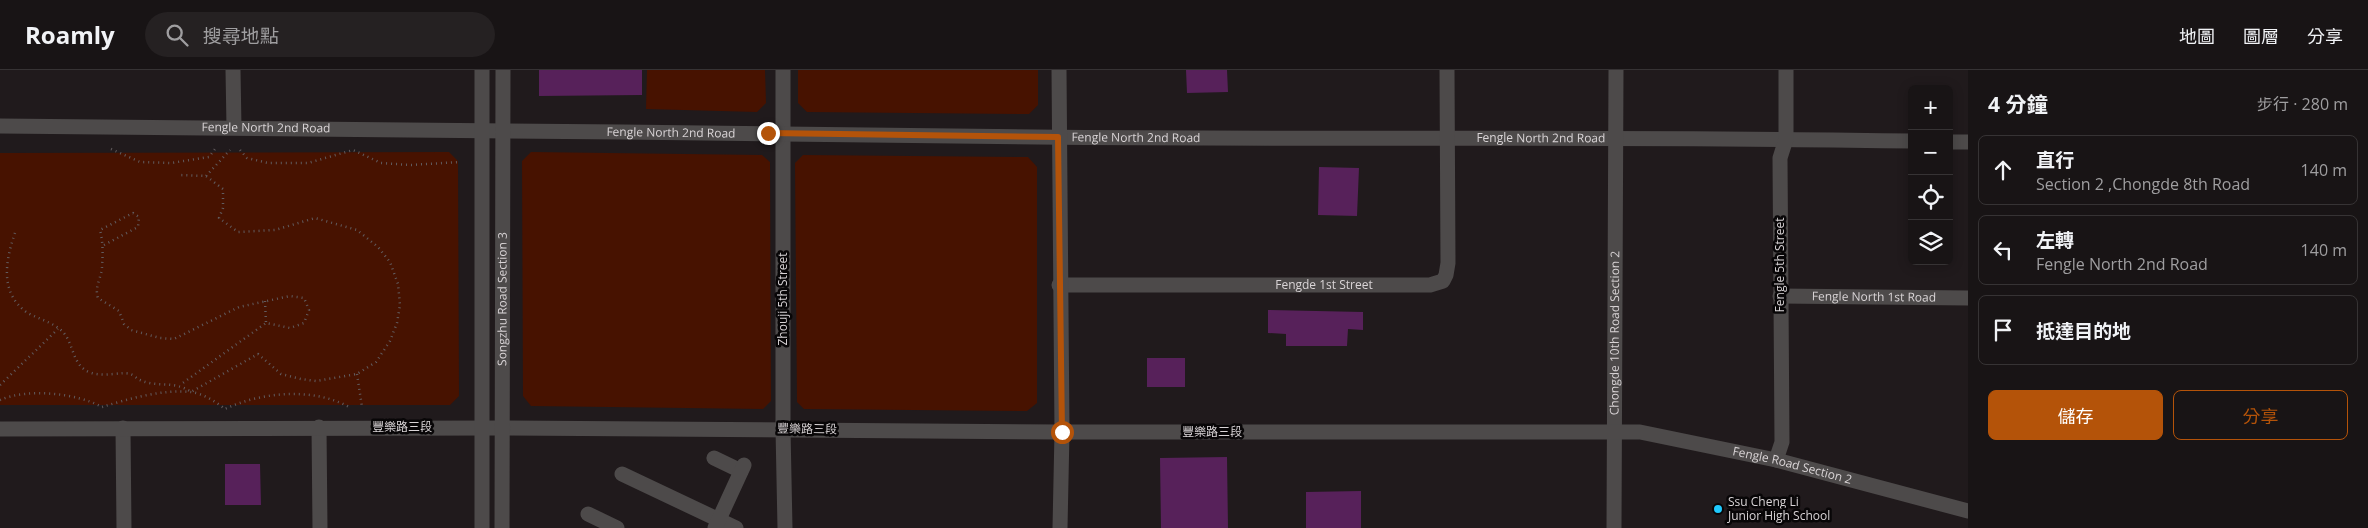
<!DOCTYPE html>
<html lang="zh-TW">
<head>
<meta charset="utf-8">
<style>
	:root { --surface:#181415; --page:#252122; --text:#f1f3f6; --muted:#9f9ea0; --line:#363334; --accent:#b45309 }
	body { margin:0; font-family:"Open Sans","Noto Sans TC",sans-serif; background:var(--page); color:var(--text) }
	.controls { position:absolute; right:15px; top:15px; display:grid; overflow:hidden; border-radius:8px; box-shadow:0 2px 12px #0003 }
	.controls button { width:45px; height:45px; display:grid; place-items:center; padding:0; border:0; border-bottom:1px solid var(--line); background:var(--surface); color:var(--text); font:25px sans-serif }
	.stop { position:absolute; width:15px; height:15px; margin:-11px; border:4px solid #b45309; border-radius:50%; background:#fff }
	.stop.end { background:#b45309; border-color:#fff; box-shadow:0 1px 5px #0008 }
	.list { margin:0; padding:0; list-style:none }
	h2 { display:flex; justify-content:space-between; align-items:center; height:65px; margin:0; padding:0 20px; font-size:21px }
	h2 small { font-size:16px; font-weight:400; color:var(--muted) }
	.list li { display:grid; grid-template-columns:32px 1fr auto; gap:15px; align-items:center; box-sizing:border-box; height:70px; margin:0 10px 10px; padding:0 10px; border:1px solid var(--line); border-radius:8px }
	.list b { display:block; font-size:19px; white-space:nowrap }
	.list p { margin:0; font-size:16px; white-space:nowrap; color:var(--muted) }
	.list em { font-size:16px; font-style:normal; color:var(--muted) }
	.actions { display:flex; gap:10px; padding:15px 20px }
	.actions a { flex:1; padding:11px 0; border:1px solid var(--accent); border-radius:8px; text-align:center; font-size:18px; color:var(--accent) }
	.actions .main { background:var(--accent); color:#fff }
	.icon { flex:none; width:28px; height:28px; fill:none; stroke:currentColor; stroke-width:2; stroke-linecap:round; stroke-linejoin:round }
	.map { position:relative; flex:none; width:1968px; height:458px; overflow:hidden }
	header { display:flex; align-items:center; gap:30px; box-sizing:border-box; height:70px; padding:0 25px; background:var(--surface); border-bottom:1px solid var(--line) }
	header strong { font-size:24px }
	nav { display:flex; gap:28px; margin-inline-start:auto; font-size:18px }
	.search { width:350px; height:45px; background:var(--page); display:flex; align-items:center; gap:12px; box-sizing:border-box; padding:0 18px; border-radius:28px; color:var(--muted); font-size:19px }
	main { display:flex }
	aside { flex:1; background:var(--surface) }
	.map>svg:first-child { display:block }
	.green { fill:#471200 }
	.building { fill:#57215a }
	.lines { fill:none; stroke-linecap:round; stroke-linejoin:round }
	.path { stroke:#625c5e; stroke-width:2.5; stroke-dasharray:1 4; stroke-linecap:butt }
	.minor { stroke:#4d4a4a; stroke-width:15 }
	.tertiary { stroke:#4d4a4a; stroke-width:15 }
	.route { stroke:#b45309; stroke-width:6 }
	.poi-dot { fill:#1fc9fd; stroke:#080607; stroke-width:2 }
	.labels { text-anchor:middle; stroke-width:5; stroke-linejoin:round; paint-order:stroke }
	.street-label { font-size:12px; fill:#d9d4d6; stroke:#080607 }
	.poi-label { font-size:12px; fill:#d9d4d6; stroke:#080607; text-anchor:start }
</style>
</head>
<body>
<header>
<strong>Roamly</strong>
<div class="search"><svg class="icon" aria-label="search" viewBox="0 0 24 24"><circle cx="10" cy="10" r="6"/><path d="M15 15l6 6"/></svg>搜尋地點</div>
<nav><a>地圖</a><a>圖層</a><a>分享</a></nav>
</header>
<main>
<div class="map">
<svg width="1968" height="458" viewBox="0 0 1968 458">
	<rect width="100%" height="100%" fill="#201a1c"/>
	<path class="green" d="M647 0H765L766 33 757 42 646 39Z
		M798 0H1038V35L1029 44 807 42 798 33Z
		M449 82 458 91 459 326 450 335H0V83Z
		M531 82 762 85 770 92 771 331 763 339 531 336 523 326 522 91Z
		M803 85 1028 87 1037 97V333L1027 341 804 339 797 332 795 93Z"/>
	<path class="building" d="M539 0H642V25L539 26Z
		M1186 0H1227L1228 22 1187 23Z
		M1319 97 1359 98 1357 146 1318 145Z
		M1268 240 1363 242V260L1348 259 1347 276H1286V264L1268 263Z
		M1147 288H1185V317H1147Z
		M1227 387 1228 458H1161L1160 388Z
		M225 394H260L261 435H225Z
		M1361 421V458H1306V422Z"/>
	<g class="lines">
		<path class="path" d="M111 79 140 92 171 93 209 87 215 79
			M240 80 247 88 268 93H308L353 80 381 93 410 95 460 92
			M206 106 230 80
			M15 163C5 192 0 222 26 242 38 249 53 252 63 262 74 274 72 295 89 302 104 308 122 301 130 304 134 305 137 309 140 310 157 318 174 310 191 322L258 284 281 304 301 309 316 311 357 304 376 292 390 271 397 253 400 235 398 214 390 192 378 177 357 160 315 148 275 160 238 162 219 148 223 138V119L206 106 178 105
			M104 175 138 157 139 147 133 143 100 160C103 172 103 184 102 196 102 207 94 217 98 228L119 241 124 254 131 260 160 268 174 269 239 237 290 226 304 228 309 240 304 253 290 258 266 253 180 315
			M265 231 266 253
			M357 304 362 337
			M0 315 58 259
			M0 330C27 318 77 323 102 337 128 329 163 319 190 322 202 323 215 331 225 339 261 322 313 317 349 337"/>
		<g class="minor">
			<path d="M233 0 234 57"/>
			<path d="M783 0V359L785 458"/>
			<path id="s1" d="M0 56C346 57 692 64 1038 67 1329 70 1620 66 1912 71"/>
			<path d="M1949 72H1968"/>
			<path id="s2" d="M1059 215H1430L1443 211 1446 205 1448 193 1447 0"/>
			<path id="s3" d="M1780 226 1968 228"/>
			<path d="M319 357 320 458"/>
			<path d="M123 358 124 458"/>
			<path d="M503 358 1062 362"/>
			<path d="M714 388 741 401"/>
			<path d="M1776 390 1782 372 1780 88 1786 69V0"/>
			<path d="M622 404 736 458"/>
			<path d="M588 444 617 458"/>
			<path d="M715 458 744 395"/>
			<path id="s4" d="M1614 458 1616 0"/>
		</g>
		<g class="tertiary">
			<path d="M1059 0 1062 362 1060 458"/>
			<path d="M0 359 503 358"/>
			<path id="s5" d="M1062 362H1640L1776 390 1968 441"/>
			<path d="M482 458V0"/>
			<path id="s6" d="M502 458 503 0"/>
		</g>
	</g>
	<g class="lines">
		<path class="route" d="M768 63 1058 67 1062 362"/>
	</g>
	<circle class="poi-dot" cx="1718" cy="439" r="5"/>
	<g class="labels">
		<g class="street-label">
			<text dy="4" stroke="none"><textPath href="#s1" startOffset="266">Fengle North 2nd Road</textPath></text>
			<text dy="4" stroke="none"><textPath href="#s1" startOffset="671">Fengle North 2nd Road</textPath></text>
			<text dy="4" stroke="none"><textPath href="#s1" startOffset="1136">Fengle North 2nd Road</textPath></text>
			<text dy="4" stroke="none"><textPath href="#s1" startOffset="1541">Fengle North 2nd Road</textPath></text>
			<text transform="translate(1780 195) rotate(-90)" y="4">Fengle 5th Street</text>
			<text dy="4" stroke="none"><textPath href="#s2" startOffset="265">Fengde 1st Street</textPath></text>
			<text dy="4" stroke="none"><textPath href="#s3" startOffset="94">Fengle North 1st Road</textPath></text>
			<text dy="4" stroke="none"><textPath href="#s6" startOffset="229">Songzhu Road Section 3</textPath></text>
			<text transform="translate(783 229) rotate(-90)" y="4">Zhouji 5th Street</text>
			<text dy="4" stroke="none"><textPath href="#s4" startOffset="195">Chongde 10th Road Section 2</textPath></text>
			<text x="402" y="361">豐樂路三段</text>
			<text transform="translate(807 359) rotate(1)" y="4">豐樂路三段</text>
			<text x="1212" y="366">豐樂路三段</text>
			<text dy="4" stroke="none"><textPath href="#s5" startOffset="734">Fengle Road Section 2</textPath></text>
		</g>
		<g class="poi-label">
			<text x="1728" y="436">Ssu Cheng Li<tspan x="1728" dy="14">Junior High School</tspan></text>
		</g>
	</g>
</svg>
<div class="controls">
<button>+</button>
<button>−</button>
<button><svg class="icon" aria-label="locate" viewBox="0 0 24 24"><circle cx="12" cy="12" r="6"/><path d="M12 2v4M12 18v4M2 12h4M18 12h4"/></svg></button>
<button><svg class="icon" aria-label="layers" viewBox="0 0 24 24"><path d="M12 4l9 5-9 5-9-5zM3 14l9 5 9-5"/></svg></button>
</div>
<div class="stop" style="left:1062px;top:362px"></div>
<div class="stop end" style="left:768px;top:63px"></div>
</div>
<aside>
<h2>4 分鐘<small>步行 · 280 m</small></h2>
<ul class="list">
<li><svg class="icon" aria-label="ahead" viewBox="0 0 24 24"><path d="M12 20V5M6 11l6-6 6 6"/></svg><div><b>直行</b><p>Section 2 ,Chongde 8th Road</p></div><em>140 m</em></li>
<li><svg class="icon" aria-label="left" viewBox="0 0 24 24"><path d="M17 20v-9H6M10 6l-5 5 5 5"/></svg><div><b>左轉</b><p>Fengle North 2nd Road</p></div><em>140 m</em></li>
<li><svg class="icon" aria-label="arrive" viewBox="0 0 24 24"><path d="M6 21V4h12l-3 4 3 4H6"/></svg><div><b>抵達目的地</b></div></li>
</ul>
<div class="actions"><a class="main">儲存</a><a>分享</a></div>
</aside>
</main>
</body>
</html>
